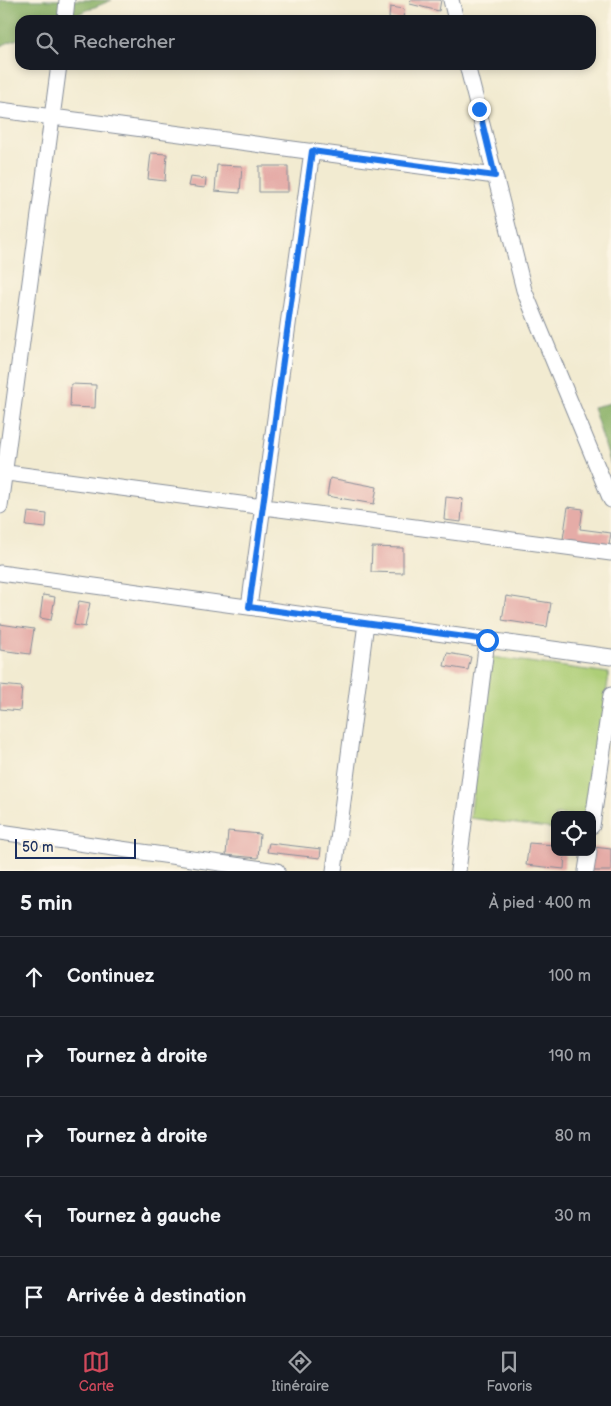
<!DOCTYPE html>
<html lang="fr">
<head>
<meta charset="utf-8">
<style>
	:root { --surface:#171b24; --page:#242831; --text:#f1f3f6; --muted:#9ea1a6; --line:#363941; --accent:#d1495b }
	body { margin:0; font-family:"Balsamiq Sans",sans-serif; background:var(--page); color:var(--text) }
	.controls { position:absolute; right:15px; bottom:15px; display:grid; overflow:hidden; border-radius:10px; box-shadow:0 2px 8px #0003 }
	.controls button { width:45px; height:45px; display:grid; place-items:center; padding:0; border:0; border-bottom:1px solid var(--line); background:var(--surface); color:var(--text); font:25px sans-serif }
	.scale { position:absolute; left:15px; bottom:12px; width:121px; box-sizing:border-box; padding-left:5px; border:2px solid #1b2f5e; border-top:0; font-size:14px; line-height:18px; white-space:nowrap; color:#1b2f5e; -webkit-text-stroke:4px #fcf5e5; paint-order:stroke }
	.stop { position:absolute; width:15px; height:15px; margin:-11px; border:4px solid #1a73e8; border-radius:50%; background:#fff }
	.stop.end { background:#1a73e8; border-color:#fff; box-shadow:0 1px 5px #0008 }
	.list { margin:0; padding:0; list-style:none }
	h2 { display:flex; justify-content:space-between; align-items:center; height:65px; margin:0; padding:0 20px; font-size:21px }
	h2 small { font-size:16px; font-weight:400; color:var(--muted) }
	.list li { display:grid; grid-template-columns:32px 1fr auto; gap:15px; align-items:center; box-sizing:border-box; height:80px; padding:0 20px; border-top:1px solid var(--line) }
	.list b { display:block; font-size:19px; white-space:nowrap }
	.list em { font-size:16px; font-style:normal; color:var(--muted) }
	.icon { flex:none; width:28px; height:28px; fill:none; stroke:currentColor; stroke-width:2; stroke-linecap:round; stroke-linejoin:round }
	.map { position:relative; flex:none; width:611px; height:871px; overflow:hidden }
	.search { position:absolute; background:var(--surface); box-shadow:0 2px 8px #0003; left:15px; right:15px; top:15px; height:55px; display:flex; align-items:center; gap:12px; box-sizing:border-box; padding:0 18px; border-radius:15px; color:var(--muted); font-size:19px }
	.sheet { height:465px; background:var(--surface) }
	nav { display:flex; justify-content:space-around; align-items:center; box-sizing:border-box; height:70px; border-top:1px solid var(--line); background:var(--surface); font-size:14px; color:var(--muted) }
	nav a { display:grid; justify-items:center; gap:2px }
	nav .on { color:var(--accent) }
	.map>svg:first-child { display:block }
	.green { fill:#adce77; stroke:#647e6a }
	.forest { fill:#8ab168; stroke:#527063 }
	.building { fill:#e5aca7 }
	.lines { fill:none; stroke-linecap:round; stroke-linejoin:round }
	.minor-casing { stroke:#868d98; stroke-width:17 }
	.minor { stroke:#fff; stroke-width:15 }
	.route { stroke:#1a73e8; stroke-width:6 }
</style>
</head>
<body>
<div class="map">
<svg width="611" height="871" viewBox="0 0 611 871">
	<rect width="100%" height="100%" fill="#fcf5e5"/>
	<filter id="ink" filterUnits="userSpaceOnUse"><feTurbulence type="fractalNoise" baseFrequency=".02" numOctaves="2"/><feDisplacementMap in="SourceGraphic" scale="10" xChannelSelector="R" yChannelSelector="G"/><feConvolveMatrix kernelMatrix="1 2 1 2 8 2 1 2 1" color-interpolation-filters="sRGB"/></filter>
	<filter id="wash" filterUnits="userSpaceOnUse"><feTurbulence type="fractalNoise" baseFrequency=".0096" numOctaves="4" result="noise"/><feDisplacementMap in="SourceGraphic" scale="20" xChannelSelector="R" yChannelSelector="G"/><feGaussianBlur stdDeviation="1.12" result="paint"/><feColorMatrix in="noise" values="0 0 0 0 0 0 0 0 0 0 0 0 0 0 0 0 0 1.4 0 .05"/><feComposite in="paint" operator="in"/></filter>
	<g filter="url(#wash)">
		<rect width="100%" height="100%" fill="#f2ebd1"/>
		<path class="green" d="M492 657 609 673 590 815H555V829L470 818Z"/>
		<path class="forest" d="M0 0H112L63 20H20V38L0 46Z
			M611 403V465L593 407Z"/>
		<g id="blocks">
			<path class="building" d="M411 0H441L439 11 410 4Z
				M390 7 404 9 403 20 389 18Z
				M151 153 167 154 165 181 148 179Z
				M217 165 242 166 240 193 215 191Z
				M259 166H288V192H259Z
				M190 177 206 179 205 188 188 186Z
				M71 384 96 385 95 408 70 407Z
				M330 478 377 487 374 504 327 496Z
				M446 497 463 499 461 522 444 520Z
				M568 507 583 509 580 529 611 533 609 545 563 539Z
				M28 512 47 514 46 528 26 526Z
				M372 547 403 548V573L371 572Z
				M43 595 55 597 51 620 40 618Z
				M506 596 551 603 547 627 502 620Z
				M79 601 90 603 85 627 74 625Z
				M0 624 34 629 30 654 0 650Z
				M447 653 471 657 468 670 444 666Z
				M0 685 22 687 20 711 0 709Z
				M228 831 260 834 258 858 226 855Z
				M269 843 321 849 320 858 267 852Z
				M529 843 555 845V852H565L564 869 526 865Z
				M593 847 611 849V871H590Z"/>
		</g>
	</g>
	<g filter="url(#ink)">
		<use href="#blocks" fill-opacity="0" stroke="#868d98" stroke-width="1"/>
		<g class="lines">
			<g class="minor-casing">
				<path id="minor" d="M451 0 456 20
					M65 20 67 0
					M467 65 524 290 611 500
					M0 110 495 176
					M0 472 611 553
					M0 506 59 65
					M0 573 611 657
					M249 607 312 151
					M592 826 611 695
					M0 832 277 871
					M334 871 366 623
					M458 871 487 640
					M586 871 589 852"/>
			</g>
			<use href="#minor" class="minor"/>
		</g>
	</g>
	<g class="lines" filter="url(#ink)">
		<path class="route" d="M479 109 495 176 312 151 249 607 487 640"/>
	</g>
</svg>
<div class="controls">
<button><svg class="icon" aria-label="locate" viewBox="0 0 24 24"><circle cx="12" cy="12" r="6"/><path d="M12 2v4M12 18v4M2 12h4M18 12h4"/></svg></button>
</div>
<div class="scale">50 m</div>
<div class="stop" style="left:487px;top:640px"></div>
<div class="stop end" style="left:479px;top:109px"></div>
<div class="search"><svg class="icon" aria-label="search" viewBox="0 0 24 24"><circle cx="10" cy="10" r="6"/><path d="M15 15l6 6"/></svg>Rechercher</div>
</div>
<section class="sheet">
<h2>5 min<small>À pied · 400 m</small></h2>
<ul class="list">
<li><svg class="icon" aria-label="ahead" viewBox="0 0 24 24"><path d="M12 20V5M6 11l6-6 6 6"/></svg><div><b>Continuez</b></div><em>100 m</em></li>
<li><svg class="icon" aria-label="right" viewBox="0 0 24 24"><path d="M7 20v-9h11M14 6l5 5-5 5"/></svg><div><b>Tournez à droite</b></div><em>190 m</em></li>
<li><svg class="icon" aria-label="right" viewBox="0 0 24 24"><path d="M7 20v-9h11M14 6l5 5-5 5"/></svg><div><b>Tournez à droite</b></div><em>80 m</em></li>
<li><svg class="icon" aria-label="left" viewBox="0 0 24 24"><path d="M17 20v-9H6M10 6l-5 5 5 5"/></svg><div><b>Tournez à gauche</b></div><em>30 m</em></li>
<li><svg class="icon" aria-label="arrive" viewBox="0 0 24 24"><path d="M6 21V4h12l-3 4 3 4H6"/></svg><div><b>Arrivée à destination</b></div></li>
</ul>
</section>
<nav>
<a class="on"><svg class="icon" aria-label="map" viewBox="0 0 24 24"><path d="M3 6l6-2 6 2 6-2v14l-6 2-6-2-6 2zM9 4v14M15 6v14"/></svg>Carte</a>
<a><svg class="icon" aria-label="directions" viewBox="0 0 24 24"><path d="M12 3l9 9-9 9-9-9zM9 14v-3h6M13 9l2 2-2 2"/></svg>Itinéraire</a>
<a><svg class="icon" aria-label="saved" viewBox="0 0 24 24"><path d="M7 4h10v16l-5-4-5 4z"/></svg>Favoris</a>
</nav>
</body>
</html>
